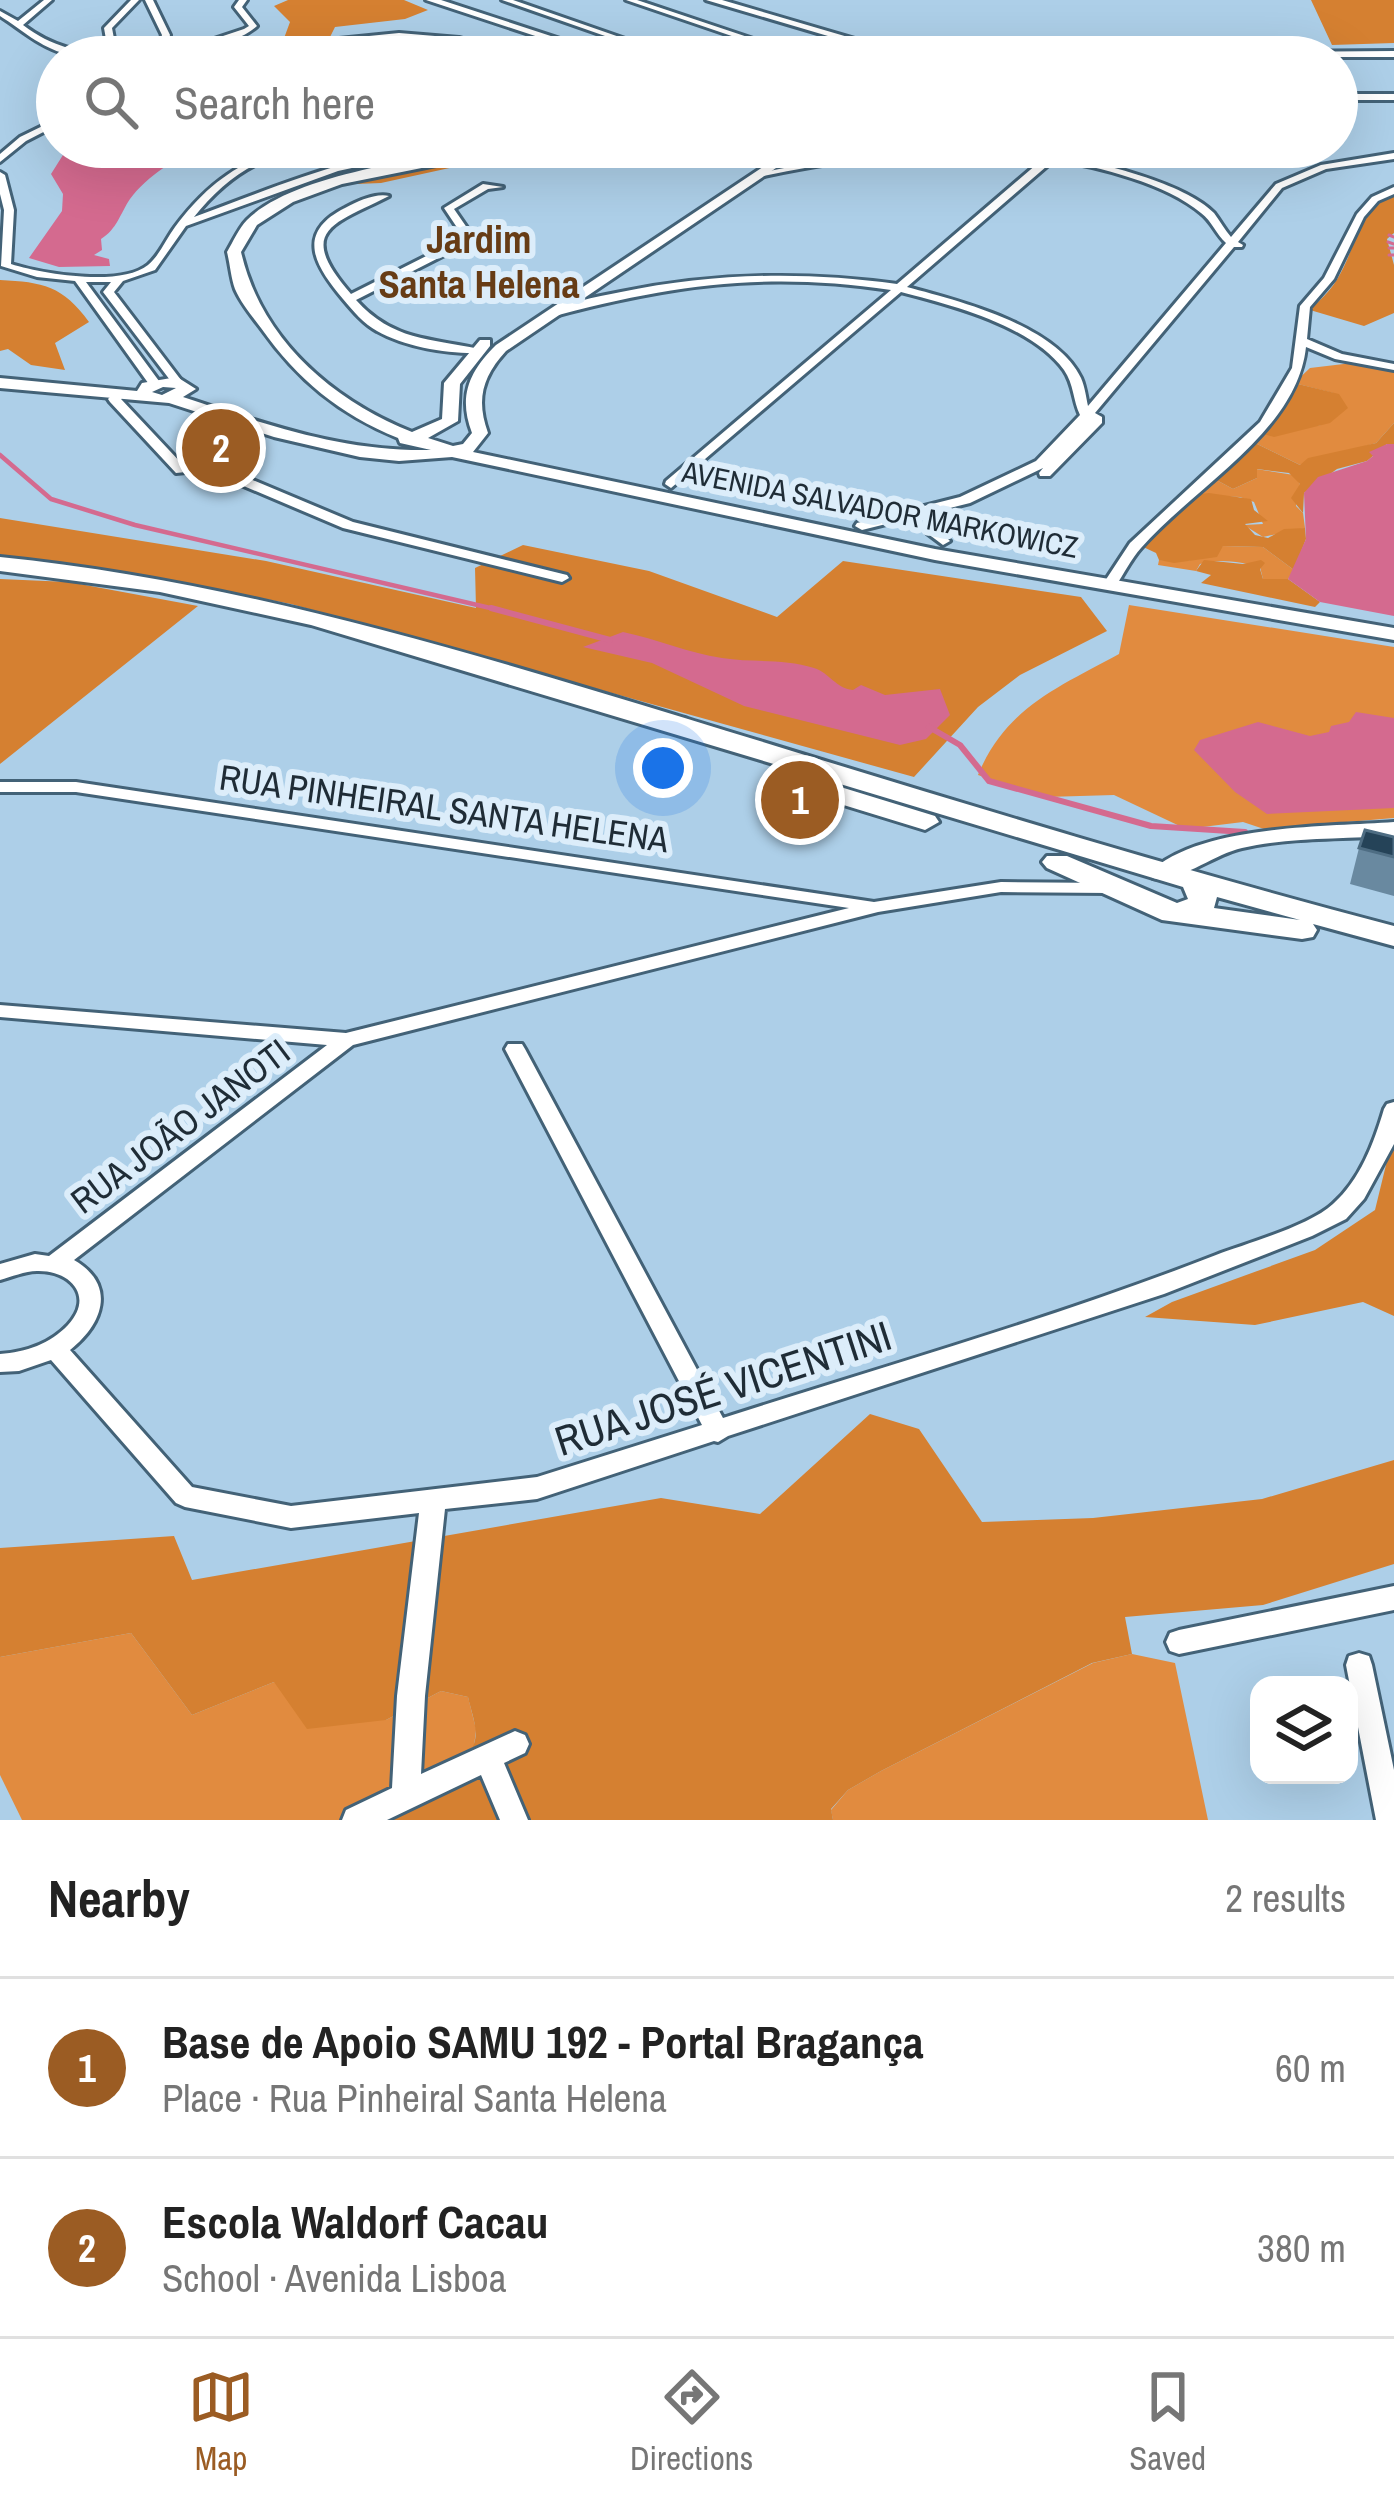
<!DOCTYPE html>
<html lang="en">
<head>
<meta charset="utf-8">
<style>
	:root { --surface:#fff; --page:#f6f6f6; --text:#222; --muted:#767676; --line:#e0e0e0; --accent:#9b5c23 }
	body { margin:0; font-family:"Archivo Narrow",sans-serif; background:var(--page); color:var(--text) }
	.controls { position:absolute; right:36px; bottom:36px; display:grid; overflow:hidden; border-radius:24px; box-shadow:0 12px 48px #0002 }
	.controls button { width:108px; height:108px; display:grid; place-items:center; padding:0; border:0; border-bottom:3px solid var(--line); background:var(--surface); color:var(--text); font:60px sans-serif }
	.you { position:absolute; left:663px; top:768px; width:42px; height:42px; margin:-30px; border:9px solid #fff; border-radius:50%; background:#1a73e8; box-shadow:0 0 0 18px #1a73e833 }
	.badge { display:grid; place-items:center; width:78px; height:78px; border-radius:50%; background:var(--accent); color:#fff; font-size:39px; font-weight:700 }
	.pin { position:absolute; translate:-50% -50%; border:6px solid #fff; box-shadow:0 3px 12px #0006 }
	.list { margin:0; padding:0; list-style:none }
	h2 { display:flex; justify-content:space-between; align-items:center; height:156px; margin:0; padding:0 48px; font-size:51px }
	h2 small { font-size:39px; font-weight:400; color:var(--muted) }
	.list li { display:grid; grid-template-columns:78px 1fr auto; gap:36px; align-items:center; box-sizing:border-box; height:180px; padding:0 48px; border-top:3px solid var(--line) }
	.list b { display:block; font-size:45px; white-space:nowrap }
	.list p { margin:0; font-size:39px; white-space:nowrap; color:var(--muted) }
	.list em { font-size:39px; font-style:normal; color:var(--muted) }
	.icon { flex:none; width:66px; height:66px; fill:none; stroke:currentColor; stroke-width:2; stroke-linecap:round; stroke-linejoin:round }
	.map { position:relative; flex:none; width:1394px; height:1820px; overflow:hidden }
	.search { position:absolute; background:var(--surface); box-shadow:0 12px 48px #0002; left:36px; right:36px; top:36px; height:132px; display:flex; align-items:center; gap:30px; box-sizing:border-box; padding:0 42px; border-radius:66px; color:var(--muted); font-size:45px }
	.sheet { height:516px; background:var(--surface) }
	nav { display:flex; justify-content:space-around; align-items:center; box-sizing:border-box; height:168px; border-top:3px solid var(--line); background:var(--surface); font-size:33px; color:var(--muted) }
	nav a { display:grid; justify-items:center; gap:6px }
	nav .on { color:var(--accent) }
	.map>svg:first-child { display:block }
	.green { fill:#e18b3f }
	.forest { fill:#d58031 }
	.water { fill:#d46a8f }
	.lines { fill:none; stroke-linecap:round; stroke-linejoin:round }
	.stream-far2 { stroke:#d46a8f; stroke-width:3 }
	.stream-far1 { stroke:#d46a8f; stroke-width:4.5 }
	.stream { stroke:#d46a8f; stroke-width:6 }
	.minor-casing { stroke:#436277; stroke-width:6 }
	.tertiary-casing { stroke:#436277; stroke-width:6 }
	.primary-casing { stroke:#436277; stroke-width:6 }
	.minor { fill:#fff; fill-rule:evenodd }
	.tertiary { fill:#fff; fill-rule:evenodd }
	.primary { fill:#fff; fill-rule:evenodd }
	.wall { fill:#6989a0 }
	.building { fill:#254358; stroke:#4e6d83; stroke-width:3 }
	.labels { text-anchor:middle; stroke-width:12; stroke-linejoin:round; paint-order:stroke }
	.far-street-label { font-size:30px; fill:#1f2c36; stroke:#dcedfa }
	.street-label { font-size:36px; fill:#1f2c36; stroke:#dcedfa }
	.far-district-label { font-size:39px; font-weight:bold; fill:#673c15; stroke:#dcedfa }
	.near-street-label { font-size:42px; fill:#1f2c36; stroke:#dcedfa }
</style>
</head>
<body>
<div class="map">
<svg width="1394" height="1820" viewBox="0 0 1394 1820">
	<rect width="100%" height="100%" fill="#adcfe8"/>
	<path class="green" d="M1352 363 1394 368V423L1376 443 1300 465 1249 440 1260 433 1321 425 1333 393 1294 383 1310 368Z
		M1256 469 1294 475 1300 484 1296 506 1303 513 1305 528 1263 537 1244 525 1263 524 1254 502 1240 497 1193 495 1209 476 1233 489 1257 478Z
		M1223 546 1263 547 1294 570 1288 579H1263L1260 567C1242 562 1217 558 1200 564L1196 571 1158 565 1159 560 1188 561Z
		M1129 605 1394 647V818L1264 829 1243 822 1186 829 1114 795 1046 797 978 775C1006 707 1059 687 1119 654Z
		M131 1633 192 1715 274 1682 386 1720 441 1691 468 1697 476 1729 474 1747 456 1772 356 1820H22L0 1775V1657Z
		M1132 1654 1175 1663 1208 1820H833L831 1810 848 1790 881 1771 1093 1663Z"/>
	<path class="forest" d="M288 0H404L428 10 405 19 335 27 330 37 283 41 290 22 274 6Z
		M1311 0H1394V43L1332 45Z
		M455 147H545L381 183 331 185 286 200 328 175Z
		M1394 193V233L1387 239 1394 265V313L1364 326 1310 310C1319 301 1330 291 1336 281 1357 248 1356 212 1394 193Z
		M0 280C43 282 63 286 89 322L55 343 65 370 31 365 8 349 0 351Z
		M1294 383 1339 394 1348 408 1330 423 1274 437 1260 433 1280 412Z
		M1394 423V444H1387L1367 461 1337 469 1304 493 1303 513 1291 498 1300 484 1289 473 1257 469V478L1233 489 1209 476 1249 440 1300 465 1308 458 1376 443Z
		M1209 493 1251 499 1254 510 1268 521 1245 524 1255 535 1268 538 1284 529 1305 528 1306 539 1294 570 1263 547 1223 546 1217 557 1174 563 1159 560 1156 553 1139 545 1193 495Z
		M0 518 266 561 476 608 475 568 523 545 649 571 777 617 843 561 1081 597 1107 631 1020 675 978 707 914 777 291 604 139 574 0 560Z
		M1204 560 1243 564 1261 560 1265 563 1260 569 1263 579H1288L1320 602 1315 607 1201 583 1211 575 1196 571Z
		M0 579 69 582 198 606 0 764Z
		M1394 1132V1316L1363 1302 1255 1325 1145 1317 1172 1302 1315 1250 1375 1210Z
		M870 1414 919 1429 982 1522 1093 1518 1262 1499 1394 1460V1564L1263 1605 1125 1617 1132 1654 1092 1663 881 1771 848 1790 831 1809 833 1820H356C388 1804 463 1780 474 1744 479 1729 471 1712 468 1697L441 1691 386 1720 307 1729 274 1682 192 1715 131 1633 0 1657V1548L174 1536 192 1580 661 1498 760 1514Z"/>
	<path class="water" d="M68 147H205C179 155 146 177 130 199 120 214 117 229 101 239L102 250 94 255 109 259 110 266 59 267 29 258 62 211 63 194 51 174Z
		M1387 444H1394V616L1320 602 1288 579 1306 539 1304 493 1318 477 1367 461 1373 456 1369 452Z
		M623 632C657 639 688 653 722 658 752 663 784 658 814 668 830 673 835 688 853 690L861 685 885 695 940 689 950 715 926 739 900 745 744 706 652 663 583 647Z
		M1356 712 1394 718V808L1267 814 1235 792 1194 750 1200 740 1258 722 1310 736 1329 732 1331 726 1349 722Z"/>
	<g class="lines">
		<path class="stream-far2" d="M1389 235 1394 237
			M1388 242 1394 244
			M1389 248H1394
			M1389 255H1394"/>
		<path class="stream-far1" d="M0 455 51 499 135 525 503 611"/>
		<path class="stream" d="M491 608 610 640
			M929 727 960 745 989 781 1151 826 1245 832"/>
		<g class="minor-casing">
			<path id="minor" d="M44 0H52L23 25C52 47 79 53 115 54L107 45 104 28 131 0H139L112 28 115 44 123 54 157 51 162 35 145 0H153L170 35 165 50 202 43 244 29 249 26 234 7 239 0H247L242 7 257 26C225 56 108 64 66 54 40 47 22 30 0 16V11L18 21Z
				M502 0H513L677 57H665Z
				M626 0H637L786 50 779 52Z
				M399 33 459 38 528 57H516L459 43 399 38 339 44 283 57H270L339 39Z
				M1337 94H1394V100H1337Z
				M57 119V125L26 141 0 162V154L20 137Z
				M296 147H319C304 153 287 153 271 158 239 169 215 191 194 217 270 189 367 147 449 147L338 171 186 226 155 270 123 281 114 292 181 380V384H173L103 292 111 282H86L159 381V387H151L75 281 37 277 1 266 4 210 0 194V172L5 175 14 210 11 264C43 274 121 287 148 265 160 255 166 239 175 227 207 184 243 157 296 147Z
				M977 147 1050 153 1058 147H1068L1059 155C1100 163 1185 183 1214 213 1220 221 1225 230 1231 237L1276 184 1321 165 1394 153V159L1326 169 1282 188 1238 242 1243 245 1242 247H1234L1095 413 1102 417V423L1050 476H1040L1039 473 1043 468 970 503 862 530 855 526 857 523 960 497 1036 461 1080 415C1073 401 1074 384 1064 370 1032 326 952 305 901 292L671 488 665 484 666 481 891 290C765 271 668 285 547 318L542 315C564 303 595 297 621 292 714 273 803 271 897 284L1044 158C948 145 854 157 759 177L754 174 858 153 909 148ZM1054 160C1098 166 1167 184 1201 213 1212 221 1216 234 1226 243L1088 406C1086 397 1085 387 1081 378 1056 325 959 301 907 287Z
				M483 184 503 187 488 189 454 209 472 235 468 243 356 300C393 341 429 338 479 349V353C448 354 405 347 377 331 364 324 353 311 343 299 315 266 295 233 345 208 358 201 376 193 389 196 335 224 294 229 351 294L460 239 462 235 444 208Z
				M1394 187V194L1378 201 1364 217 1334 279 1310 307 1307 339 1342 354 1394 364V370L1335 359 1306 347C1297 432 1194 487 1141 548 1131 559 1124 574 1115 587H1105L1103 584 1130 543 1260 422 1292 368 1300 306 1324 278 1357 214 1372 197Z
				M116 391H124L126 394 121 399 184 466 212 463 353 522 567 575 569 578 562 582 343 528 206 470 176 473 110 402 108 399Z
				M948 510 955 514 940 521 941 532 950 541 943 545 927 533 926 519Z
				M0 782H76L874 902 1001 882 1110 883 1119 888 1110 893 1001 892 878 912 353 1045 74 1260C117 1285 103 1324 70 1350L192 1487 291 1506 537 1477 702 1425 505 1049 508 1044H522L525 1049 723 1418C888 1365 1055 1318 1216 1255 1248 1243 1309 1226 1333 1204 1360 1180 1374 1143 1384 1109L1387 1104 1394 1102V1144L1364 1199 1346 1219 1312 1236 1164 1294 728 1436 718 1442 714 1441 537 1499 445 1509 425 1696 421 1774 515 1731 525 1735 529 1744 525 1753 504 1763 528 1820H500L481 1775 387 1820H342L346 1810 392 1788 397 1696 419 1513 291 1528 185 1507 176 1503 51 1360 19 1371 0 1372V1354C26 1352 50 1344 68 1325 95 1296 70 1270 37 1271 25 1271 11 1277 0 1280V1264L35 1254 49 1256 327 1045 0 1017V1005L346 1033 849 908 76 792H0Z
				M1394 1586V1610L1179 1654 1170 1651 1166 1642 1170 1633 1179 1630Z
				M1359 1653 1369 1656 1372 1665 1394 1770V1820H1376L1346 1665 1349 1656Z"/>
		</g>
		<g class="tertiary-casing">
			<path id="tertiary" d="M426 0H441L615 57H599Z
				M706 0H722L916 57H899Z
				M1394 51V57H1005L1010 54Z
				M496 147H526L342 184 293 202 257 225 241 252C261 339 332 400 412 432L442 419 444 383 480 340H490V346L460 384 458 421 428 438 453 446 463 444 472 433C458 396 469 372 496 345L793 147H807L506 351C482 377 476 400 488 433L473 452 935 549 1394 628V640L935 560 452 457 399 461 360 457 274 437 169 403 0 388V378L137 391 142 383 177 377 196 389 183 397C264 424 344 452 431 450L400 443 398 438C339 414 298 380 261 328 252 316 241 303 235 289 231 278 230 264 227 252 233 242 239 228 247 220 294 173 431 157 496 147ZM163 387 176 388 162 395 152 392Z
				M1394 822V836C1345 839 1290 837 1242 848 1214 854 1180 883 1153 878L1149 873C1199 824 1327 827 1394 822Z"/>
		</g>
		<g class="primary-casing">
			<path id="primary" d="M0 557C237 581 461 650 688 719 923 791 1157 864 1394 926V946L1313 924 1317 930 1313 937 1302 939 1162 920 1047 868 1042 862 1047 856H1067L1177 903 1188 899 1183 887 311 625 160 592 0 571ZM1217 897 1300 920 1214 908Z
				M834 785 935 816 939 822 925 830 824 799 820 793Z"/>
		</g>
		<use href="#minor" class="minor"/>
		<use href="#tertiary" class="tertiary"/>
		<use href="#primary" class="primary"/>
	</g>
	<path class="wall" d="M1394 837V896L1350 884 1359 848Z"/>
	<path class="building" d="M1365 830 1394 837V857L1359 848Z"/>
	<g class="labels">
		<g class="far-street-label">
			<text transform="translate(880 510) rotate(11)" y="10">AVENIDA SALVADOR MARKOWICZ</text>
		</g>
		<g class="street-label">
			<text transform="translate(444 808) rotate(8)" y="13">RUA PINHEIRAL SANTA HELENA</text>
			<text transform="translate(180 1126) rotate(-37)" y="13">RUA JOÃO JANOTI</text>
		</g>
		<g class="far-district-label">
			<text x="479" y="253">Jardim<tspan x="479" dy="45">Santa Helena</tspan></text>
		</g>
		<g class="near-street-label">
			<text transform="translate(723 1388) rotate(-18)" y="15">RUA JOSÉ VICENTINI</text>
		</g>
	</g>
</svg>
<div class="controls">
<button><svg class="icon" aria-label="layers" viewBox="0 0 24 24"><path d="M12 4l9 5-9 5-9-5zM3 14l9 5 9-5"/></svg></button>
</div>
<div class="you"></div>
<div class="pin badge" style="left:800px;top:800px">1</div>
<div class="pin badge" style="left:221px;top:448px">2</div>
<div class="search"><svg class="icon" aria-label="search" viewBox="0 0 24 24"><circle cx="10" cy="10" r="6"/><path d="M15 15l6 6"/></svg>Search here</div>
</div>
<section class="sheet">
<h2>Nearby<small>2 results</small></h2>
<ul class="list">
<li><span class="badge">1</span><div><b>Base de Apoio SAMU 192 - Portal Bragança</b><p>Place · Rua Pinheiral Santa Helena</p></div><em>60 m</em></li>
<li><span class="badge">2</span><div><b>Escola Waldorf Cacau</b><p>School · Avenida Lisboa</p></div><em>380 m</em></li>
</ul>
</section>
<nav>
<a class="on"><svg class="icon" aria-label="map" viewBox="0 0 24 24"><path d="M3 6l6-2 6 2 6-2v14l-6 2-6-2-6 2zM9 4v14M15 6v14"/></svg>Map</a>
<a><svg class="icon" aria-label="directions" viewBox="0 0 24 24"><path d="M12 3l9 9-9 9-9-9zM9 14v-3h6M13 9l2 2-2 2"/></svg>Directions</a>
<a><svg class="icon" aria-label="saved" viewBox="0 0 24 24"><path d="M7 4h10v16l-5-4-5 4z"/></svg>Saved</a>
</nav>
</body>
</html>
